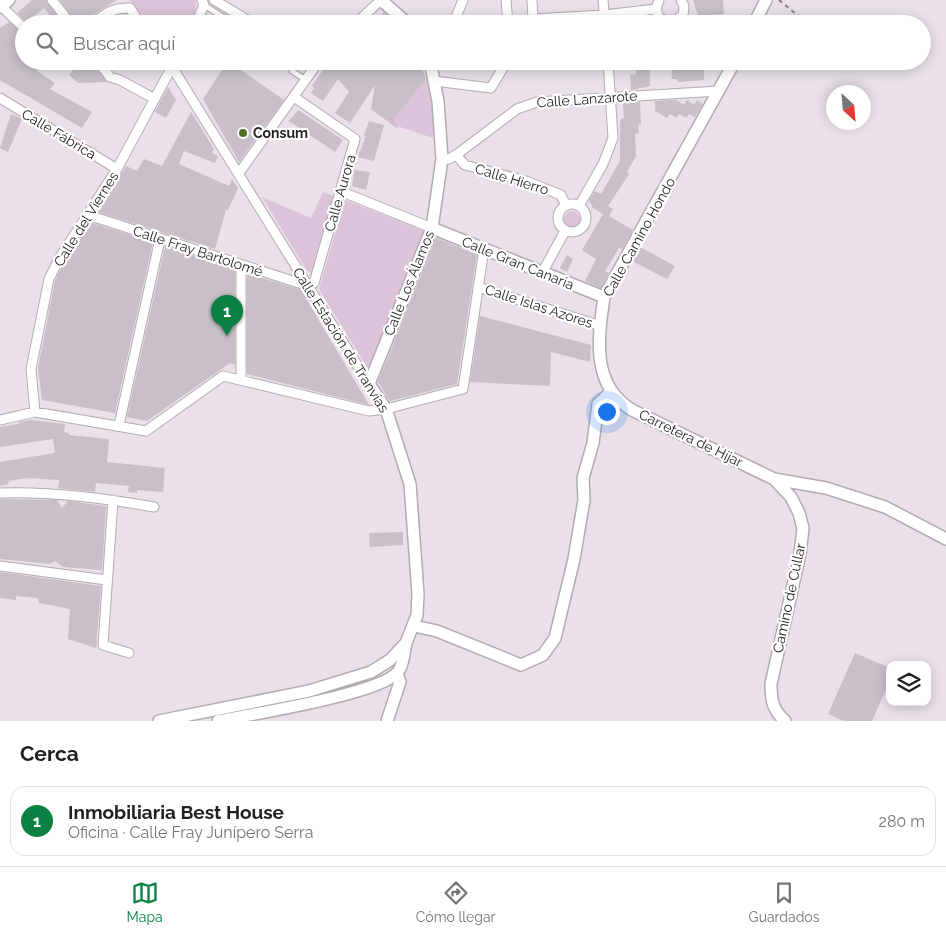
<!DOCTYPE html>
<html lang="es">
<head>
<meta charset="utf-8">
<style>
	:root { --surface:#fff; --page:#f2f2f2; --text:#202124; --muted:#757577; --line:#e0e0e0; --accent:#0b8043 }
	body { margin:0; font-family:Raleway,sans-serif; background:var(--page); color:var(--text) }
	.controls { position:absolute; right:15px; bottom:15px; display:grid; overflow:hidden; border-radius:10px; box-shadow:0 2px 12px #0003 }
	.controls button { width:45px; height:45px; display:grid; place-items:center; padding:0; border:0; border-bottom:1px solid var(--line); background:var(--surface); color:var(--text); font:25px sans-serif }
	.compass { position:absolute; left:826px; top:85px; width:45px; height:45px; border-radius:50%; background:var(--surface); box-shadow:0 2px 12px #0003; rotate:154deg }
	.you { position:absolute; left:606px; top:411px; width:18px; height:18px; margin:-12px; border:4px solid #fff; border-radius:50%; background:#1a73e8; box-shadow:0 0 0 8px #1a73e833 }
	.badge { display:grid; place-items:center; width:32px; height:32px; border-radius:50%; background:var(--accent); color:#fff; font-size:16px; font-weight:700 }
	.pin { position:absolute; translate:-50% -41px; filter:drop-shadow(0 1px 2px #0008) }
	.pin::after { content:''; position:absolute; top:26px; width:18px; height:15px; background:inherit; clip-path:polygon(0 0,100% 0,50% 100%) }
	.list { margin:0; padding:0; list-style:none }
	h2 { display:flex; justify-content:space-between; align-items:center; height:65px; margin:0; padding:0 20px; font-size:21px }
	h2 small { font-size:16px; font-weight:400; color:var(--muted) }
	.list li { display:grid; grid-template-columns:32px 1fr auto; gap:15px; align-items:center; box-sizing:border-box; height:70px; margin:0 10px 10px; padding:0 10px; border:1px solid var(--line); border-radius:15px }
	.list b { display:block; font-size:19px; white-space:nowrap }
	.list p { margin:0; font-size:16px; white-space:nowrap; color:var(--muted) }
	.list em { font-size:16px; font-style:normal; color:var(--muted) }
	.icon { flex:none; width:28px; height:28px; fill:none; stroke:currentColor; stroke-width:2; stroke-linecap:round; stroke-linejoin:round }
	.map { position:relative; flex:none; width:946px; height:721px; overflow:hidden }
	.search { position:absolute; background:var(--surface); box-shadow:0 2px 12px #0003; left:15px; right:15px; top:15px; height:55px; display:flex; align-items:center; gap:12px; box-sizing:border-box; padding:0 18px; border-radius:28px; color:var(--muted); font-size:19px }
	.sheet { height:145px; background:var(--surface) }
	nav { display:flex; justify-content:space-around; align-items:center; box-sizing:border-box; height:70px; border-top:1px solid var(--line); background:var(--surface); font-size:14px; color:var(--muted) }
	nav a { display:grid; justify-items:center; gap:2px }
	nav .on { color:var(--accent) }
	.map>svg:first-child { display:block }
	.green { fill:#dcc3d9 }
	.building { fill:#c8bfc7 }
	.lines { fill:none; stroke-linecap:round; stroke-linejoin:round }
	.lane-casing { stroke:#b3abb2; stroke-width:7 }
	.street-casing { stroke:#b3abb2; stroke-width:11 }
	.secondary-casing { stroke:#b3abb2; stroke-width:14 }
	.path { stroke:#878187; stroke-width:2; stroke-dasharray:4 4; stroke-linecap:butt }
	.lane { stroke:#fff; stroke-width:4.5 }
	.street { stroke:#fff; stroke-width:9 }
	.secondary { stroke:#fff; stroke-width:11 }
	.poi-dot { fill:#526d1f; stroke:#fff; stroke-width:2 }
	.labels { text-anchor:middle; stroke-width:4.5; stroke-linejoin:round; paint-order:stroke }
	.street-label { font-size:14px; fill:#221f22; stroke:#fff }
	.poi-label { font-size:14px; font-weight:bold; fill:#221f22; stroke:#fff; text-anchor:start }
</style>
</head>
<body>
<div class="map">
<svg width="946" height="721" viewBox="0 0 946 721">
	<rect width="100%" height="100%" fill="#e9e0e8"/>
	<path class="green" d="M130 0H196L195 13 190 24H144Z
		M429 75 435 118 433 138 391 124 395 122 394 119Z
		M323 192 333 196 312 273 307 271 262 197 311 218Z
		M345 200 424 231 369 370 319 289Z
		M564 219a8 8 0 1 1 16 0a8 8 0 1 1-16 0Z"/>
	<path class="building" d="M32 0H46L63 24H57L44 8 31 18 36 24H29L17 13Z
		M60 0H117L93 15 86 24H77Z
		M693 0H723L724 14 710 15 705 24H694L698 16Z
		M384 12 396 24H374Z
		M636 18V24H612V20Z
		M9 22 24 34V61H45L37 71 55 83 50 89 92 112 82 128 0 80V28Z
		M66 61H92L107 82 78 83 69 75 74 69Z
		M228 61 284 100 239 162 203 99Z
		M329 61H419L426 79 394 119 398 129 371 109 375 85 350 123 335 113 349 92 338 79 323 101 311 93 314 88 312 86Z
		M671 61H704V80L678 82 677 79H672Z
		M636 68H647L650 70V86L631 90 630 75 636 74Z
		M168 87 176 100 166 118 155 112Z
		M676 100 684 105 687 100 694 105 697 100 703 104 695 117 689 114 686 118 679 114 677 118 670 114 667 118 655 111V101Z
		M640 102 641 124 638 125 639 133 635 134 636 156 627 172 629 174 608 206 613 209 609 216 633 230 622 249 619 248 605 271 609 273 601 288 585 281 596 259 582 250 603 214 593 208 589 200 595 191 601 194 620 161V123L621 119 624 118 623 103Z
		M298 110 343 140 335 152 289 121Z
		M191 112 214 149 212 153 218 156 215 163 184 151 179 164 229 186 232 179 238 188 228 210H226L215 249 98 212 126 166 137 171 144 159 162 166Z
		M11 114 22 119 8 152 0 148Z
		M369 121 384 125 374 161 358 157 366 136H364Z
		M354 170 370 172 366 190 352 186Z
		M92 223 153 242 115 413 42 400 38 368 55 281 65 260Z
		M436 238 477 254 457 384 390 401 378 382Z
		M165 246 235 269V365L230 363 147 421 127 417Z
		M640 247 675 266 667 279 632 261Z
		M567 255 573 259 567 272 560 268Z
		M247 273 301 290 369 405 247 374Z
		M480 316 591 345 590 362 551 352 550 386 470 382Z
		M30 420 65 424 64 432 69 433V435L109 439 107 462 165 468 163 492 137 490V493L128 492 129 486 96 483 95 492 58 488 59 480 28 478 8 481 9 484 0 486V462L55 453 53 439 0 447V427L19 424V422Z
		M0 499 57 500 62 508 68 501 106 506 102 570 63 567 55 561 50 564 0 559Z
		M403 532V545L370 547 369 533Z
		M0 572 101 586 96 648 68 639 70 609 39 603 38 598 16 596V600L0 598Z
		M855 653 890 668V680L872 721H844L828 714Z"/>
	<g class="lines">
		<g class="lane-casing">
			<path id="lane" d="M204 5 234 24
				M292 71 306 80"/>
		</g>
		<g class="street-casing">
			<path id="street" d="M52 0 71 24
				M214 0 254 24
				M506 0 508 24
				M532 0 533 19 604 15 656 9
				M603 0 605 24
				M659 0 656 9 659 18 672 23 683 15 684 6 681 0
				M1 6 24 28
				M92 24C105 14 113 7 130 8L140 24
				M196 24 204 5 202 0
				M355 24 381 0
				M453 24 463 0
				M98 61 110 77 120 80 155 99
				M167 61 172 67 369 384
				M434 81 491 88 507 61
				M0 98 117 169
				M456 155 465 165 526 181 561 195 566 206
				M442 159H449L456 155 517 109 537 102 719 91
				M239 173 319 61
				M340 191 432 228
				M558 218a14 14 0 1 1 28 0a14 14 0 1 1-28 0Z
				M579 206 603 164 613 138 608 61
				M88 215 308 286 314 283 355 139 294 97
				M542 273 565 231
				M478 287 601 326
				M241 379V265
				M35 412 31 369 49 279 60 257 117 169 175 61
				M0 420 35 412 146 431 223 376 369 411 386 409 463 389 484 249
				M119 425 160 239
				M0 493C51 491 104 498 154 507
				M113 500 103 645 129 653
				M0 566 107 580"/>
		</g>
		<g class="secondary-casing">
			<path id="secondary" d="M381 0 408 24
				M0 7 9 0
				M754 24 766 0
				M735 61 604 297C598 339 591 385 632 410L774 479 826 488 885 507 946 539
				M432 228 604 297
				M774 479 791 497 799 513 803 528 800 554 771 684C771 701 773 710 785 721
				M414 626 437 631 521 665 543 655 555 638 574 559 584 500 583 478 593 443 598 404 611 392
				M159 721 309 691 371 672 390 660 406 643 417 615 418 594 410 484 386 409 369 384 432 228 442 159 438 101 430 61
				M218 721C252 714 380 694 398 672 404 664 404 652 406 643
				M387 721 400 682 397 673"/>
		</g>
		<path class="path" d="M779 0 807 23"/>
		<use href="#lane" class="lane"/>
		<use href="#street" class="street"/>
		<use href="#secondary" class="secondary"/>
	</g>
	<circle class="poi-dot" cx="243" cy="133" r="5"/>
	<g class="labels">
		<g class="street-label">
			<text transform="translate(587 99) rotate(-4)" y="5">Calle Lanzarote</text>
			<text transform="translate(59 134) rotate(31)" y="5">Calle Fábrica</text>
			<text transform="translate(512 179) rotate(17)" y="5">Calle Hierro</text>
			<text transform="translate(340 193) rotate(-74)" y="5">Calle Aurora</text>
			<text transform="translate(86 219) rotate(-58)" y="5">Calle del Viernes</text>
			<text transform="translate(639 237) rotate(-61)" y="5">Calle Camino Hondo</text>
			<text transform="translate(198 251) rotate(18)" y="5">Calle Fray Bartolomé</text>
			<text transform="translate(518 263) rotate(22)" y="5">Calle Gran Canaria</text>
			<text transform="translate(409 283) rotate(-68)" y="5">Calle Los Álamos</text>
			<text transform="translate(539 306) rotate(18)" y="5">Calle Islas Azores</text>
			<text transform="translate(341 340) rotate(58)" y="5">Calle Estación de Tranvías</text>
			<text transform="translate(691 438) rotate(26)" y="5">Carretera de Híjar</text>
			<text transform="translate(789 598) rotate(-78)" y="5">Camino de Cúllar</text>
		</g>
		<g class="poi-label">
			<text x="253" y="138">Consum</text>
		</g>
	</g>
</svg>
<div class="controls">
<button><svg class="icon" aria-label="layers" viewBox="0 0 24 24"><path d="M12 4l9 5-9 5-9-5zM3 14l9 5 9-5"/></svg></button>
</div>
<svg class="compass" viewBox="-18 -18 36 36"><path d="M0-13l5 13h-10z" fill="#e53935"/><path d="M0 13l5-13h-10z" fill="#757577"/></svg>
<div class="you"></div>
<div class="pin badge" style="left:227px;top:336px">1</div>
<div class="search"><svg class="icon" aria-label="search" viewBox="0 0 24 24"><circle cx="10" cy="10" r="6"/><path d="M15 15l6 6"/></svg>Buscar aquí</div>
</div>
<section class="sheet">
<h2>Cerca<small></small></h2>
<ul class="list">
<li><span class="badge">1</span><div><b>Inmobiliaria Best House</b><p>Oficina · Calle Fray Junípero Serra</p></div><em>280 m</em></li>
</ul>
</section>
<nav>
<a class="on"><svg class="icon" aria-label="map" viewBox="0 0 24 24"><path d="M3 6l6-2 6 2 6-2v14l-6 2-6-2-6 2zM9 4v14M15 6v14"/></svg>Mapa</a>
<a><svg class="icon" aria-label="directions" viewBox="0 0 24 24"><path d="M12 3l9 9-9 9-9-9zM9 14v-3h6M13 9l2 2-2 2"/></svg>Cómo llegar</a>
<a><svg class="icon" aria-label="saved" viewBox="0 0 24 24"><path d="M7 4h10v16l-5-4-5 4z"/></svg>Guardados</a>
</nav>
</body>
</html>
